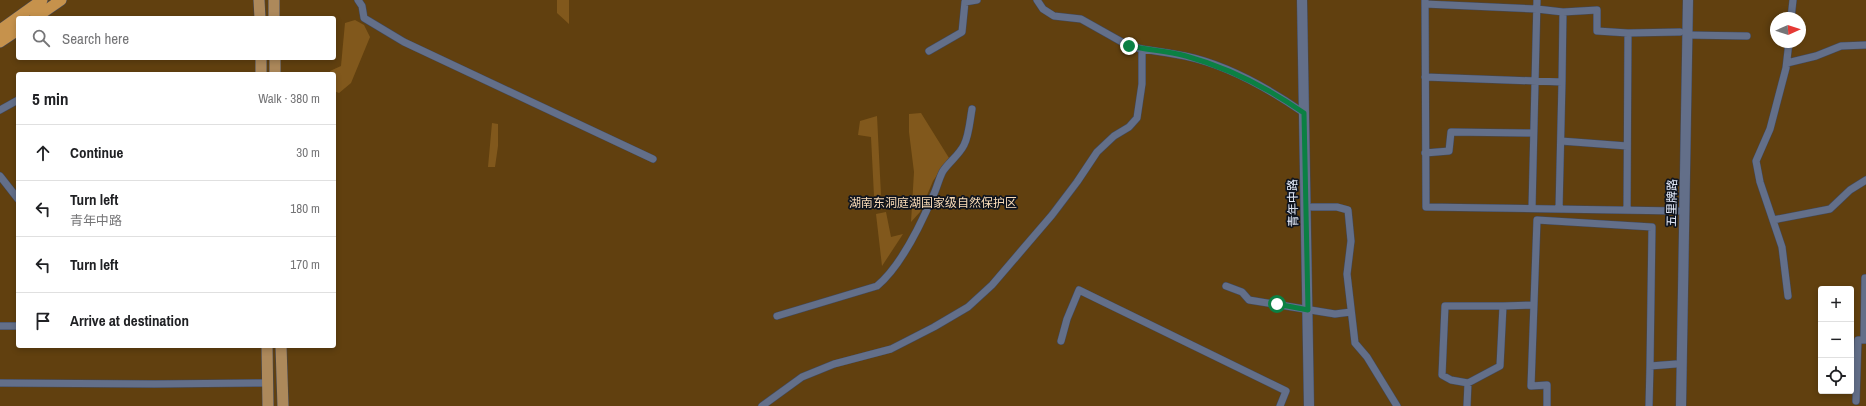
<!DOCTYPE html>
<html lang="en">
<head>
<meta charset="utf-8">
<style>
	:root { --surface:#fff; --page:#f2f2f2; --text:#202124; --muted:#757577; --line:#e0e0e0 }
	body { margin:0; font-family:"Archivo Narrow","Noto Sans SC",sans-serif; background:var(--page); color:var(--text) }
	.controls { position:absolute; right:12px; bottom:12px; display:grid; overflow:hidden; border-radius:4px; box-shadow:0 2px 6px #0003 }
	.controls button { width:36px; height:36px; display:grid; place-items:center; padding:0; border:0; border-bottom:1px solid var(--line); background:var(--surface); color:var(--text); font:20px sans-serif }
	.compass { position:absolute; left:1770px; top:12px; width:36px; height:36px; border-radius:50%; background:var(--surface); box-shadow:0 2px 6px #0003; rotate:87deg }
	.stop { position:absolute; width:12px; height:12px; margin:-9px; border:3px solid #0b8043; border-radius:50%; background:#fff }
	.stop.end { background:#0b8043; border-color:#fff; box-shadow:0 1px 4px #0008 }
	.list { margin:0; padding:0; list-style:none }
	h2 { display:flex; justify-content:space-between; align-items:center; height:52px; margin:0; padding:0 16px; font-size:17px }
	h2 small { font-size:13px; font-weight:400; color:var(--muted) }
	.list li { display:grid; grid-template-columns:26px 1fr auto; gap:12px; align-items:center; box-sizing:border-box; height:56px; padding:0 16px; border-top:1px solid var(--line) }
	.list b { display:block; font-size:15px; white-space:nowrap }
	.list p { margin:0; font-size:13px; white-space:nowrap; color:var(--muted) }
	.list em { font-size:13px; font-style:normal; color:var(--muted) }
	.icon { flex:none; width:22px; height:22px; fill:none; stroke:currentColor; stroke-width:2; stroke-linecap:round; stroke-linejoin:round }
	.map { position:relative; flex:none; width:1866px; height:406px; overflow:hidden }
	.search { position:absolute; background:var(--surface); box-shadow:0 2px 6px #0003; left:16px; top:16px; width:320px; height:44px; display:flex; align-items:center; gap:10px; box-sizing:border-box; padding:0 14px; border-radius:4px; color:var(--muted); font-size:15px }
	.panel { position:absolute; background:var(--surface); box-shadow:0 2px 6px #0003; left:16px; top:72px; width:320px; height:276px; border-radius:4px }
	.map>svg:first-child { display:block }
	.green { fill:#61400f; fill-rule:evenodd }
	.forest { fill:#81581c }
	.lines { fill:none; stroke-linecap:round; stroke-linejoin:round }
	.minor-casing { stroke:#40485b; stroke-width:8 }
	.secondary-casing { stroke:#40485b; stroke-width:11 }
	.primary-casing { stroke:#40485b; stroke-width:12 }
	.trunk-casing { stroke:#40485b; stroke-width:12 }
	.minor { stroke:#636f89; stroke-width:7 }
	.secondary { stroke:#636f89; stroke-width:10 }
	.primary { stroke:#ad895b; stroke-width:11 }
	.trunk { stroke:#c6924c; stroke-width:11 }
	.route { stroke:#0b8043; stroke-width:5 }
	.labels { text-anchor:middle; stroke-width:3.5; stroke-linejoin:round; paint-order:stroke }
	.park-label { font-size:12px; fill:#fadcb8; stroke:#0f141e }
	.street-label { font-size:12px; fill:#e8effe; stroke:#0f141e }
</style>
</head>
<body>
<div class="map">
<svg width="1866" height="406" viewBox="0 0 1866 406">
	<rect width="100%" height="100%" fill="#212b41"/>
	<path class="green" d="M0 0H1866V406H0ZM18 18H334V58H18ZM1776 18H1800V42H1776ZM18 74H334V346H18ZM1821 289H1851V391H1821Z"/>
	<path class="forest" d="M557 0H569V24L557 13Z
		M355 20 364 25 370 37 351 83 339 93 334 91V74H330V71L341 66 345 23Z
		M921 113 949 158 933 181 920 212 911 222 914 172 909 132V114Z
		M877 116 881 195 874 196 871 137 858 135 860 121Z
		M492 123 498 124V146L495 167H488Z
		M886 212 891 237 903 234 882 266 876 214Z"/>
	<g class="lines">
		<g class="minor-casing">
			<path id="minor" d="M358 0 362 6 364 18 404 42 653 159
				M1037 0 1043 9 1054 16 1081 19 1129 46 1142 49
				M1425 0 1426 207 1678 211
				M1425 4 1537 9 1563 12 1562 82 1425 77
				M1563 12 1597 10V31L1628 33
				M1791 18 1793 0
				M1687 35 1747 36
				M929 51 962 32 965 2 977 0
				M1787 63 1816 56 1841 46 1866 45
				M0 110 18 100
				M1561 141 1627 146
				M1425 153 1449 151 1451 132 1533 133
				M0 176 18 199
				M1312 207H1337L1348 210 1351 241 1347 274 1355 343 1367 357 1397 406
				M1532 208 1537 0
				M1559 209 1562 82
				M1627 210 1628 33 1680 32
				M1773 220 1830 209 1850 190 1866 180
				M1226 286 1242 292 1249 300 1335 314 1351 312
				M1788 296 1782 247 1760 182 1756 161 1770 129 1786 68 1789 42
				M777 316 877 286C900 267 921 224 933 196 937 188 939 178 943 171 950 161 959 155 964 145 969 135 970 120 972 109
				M0 326H18
				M1864 340 1865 278
				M1061 341 1067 319 1079 290 1286 391 1280 406
				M0 383 155 384 268 383
				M1468 383 1500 366 1503 306 1534 305
				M1856 401 1858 340H1866
				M762 406 802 377 834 364 891 349 934 327 968 307 992 285 1052 215 1077 182 1097 152 1114 136 1129 127 1137 118 1142 84V49C1156 51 1170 53 1185 56 1228 65 1268 88 1304 113
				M1467 406 1468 383 1451 380 1442 375 1445 306H1503
				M1547 406V385L1531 386 1537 220 1652 227 1650 366
				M1649 406 1650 366 1676 364"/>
		</g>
		<g class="secondary-casing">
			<path id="secondary" d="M1302 0 1309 406
				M1681 406 1688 0"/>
		</g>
		<g class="primary-casing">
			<path id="primary" d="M259 0 260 18
				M274 0V18
				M261 58V74
				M275 58V74
				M267 346 268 406
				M281 346 283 406"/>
		</g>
		<g class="trunk-casing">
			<path id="trunk" d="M35 18 61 0
				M0 30 42 0
				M0 42 18 30"/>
		</g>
		<use href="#minor" class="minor"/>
		<use href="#secondary" class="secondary"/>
		<use href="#primary" class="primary"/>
		<use href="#trunk" class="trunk"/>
	</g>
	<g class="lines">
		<path class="route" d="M1129 46C1148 50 1168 51 1186 56 1229 68 1268 88 1304 113L1308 310 1277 304"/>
	</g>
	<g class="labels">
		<g class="park-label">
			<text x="933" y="207">湖南东洞庭湖国家级自然保护区</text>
		</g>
		<g class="street-label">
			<text transform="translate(1293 203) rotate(-91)" y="4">青年中路</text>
			<text transform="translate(1672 203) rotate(-89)" y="4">五里牌路</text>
		</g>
	</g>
</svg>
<div class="controls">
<button>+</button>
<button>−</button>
<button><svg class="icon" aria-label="locate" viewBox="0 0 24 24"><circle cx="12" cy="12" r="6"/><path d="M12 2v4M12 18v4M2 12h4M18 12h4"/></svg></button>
</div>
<svg class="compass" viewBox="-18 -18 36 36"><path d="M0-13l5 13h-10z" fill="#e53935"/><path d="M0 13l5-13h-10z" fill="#757577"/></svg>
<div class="stop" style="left:1277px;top:304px"></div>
<div class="stop end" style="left:1129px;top:46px"></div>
<div class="search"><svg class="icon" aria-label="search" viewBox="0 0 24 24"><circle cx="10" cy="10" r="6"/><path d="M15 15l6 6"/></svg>Search here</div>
<section class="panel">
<h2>5 min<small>Walk · 380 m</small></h2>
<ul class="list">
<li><svg class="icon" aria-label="ahead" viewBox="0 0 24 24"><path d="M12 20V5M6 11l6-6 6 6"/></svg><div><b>Continue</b></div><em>30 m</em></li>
<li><svg class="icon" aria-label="left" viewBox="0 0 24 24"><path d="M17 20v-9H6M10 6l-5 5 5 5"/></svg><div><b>Turn left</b><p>青年中路</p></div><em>180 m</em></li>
<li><svg class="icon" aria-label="left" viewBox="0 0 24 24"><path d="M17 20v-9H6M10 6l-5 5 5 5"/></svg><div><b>Turn left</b></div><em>170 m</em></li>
<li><svg class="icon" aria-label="arrive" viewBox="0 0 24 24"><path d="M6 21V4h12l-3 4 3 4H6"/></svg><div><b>Arrive at destination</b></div></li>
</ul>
</section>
</div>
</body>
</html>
